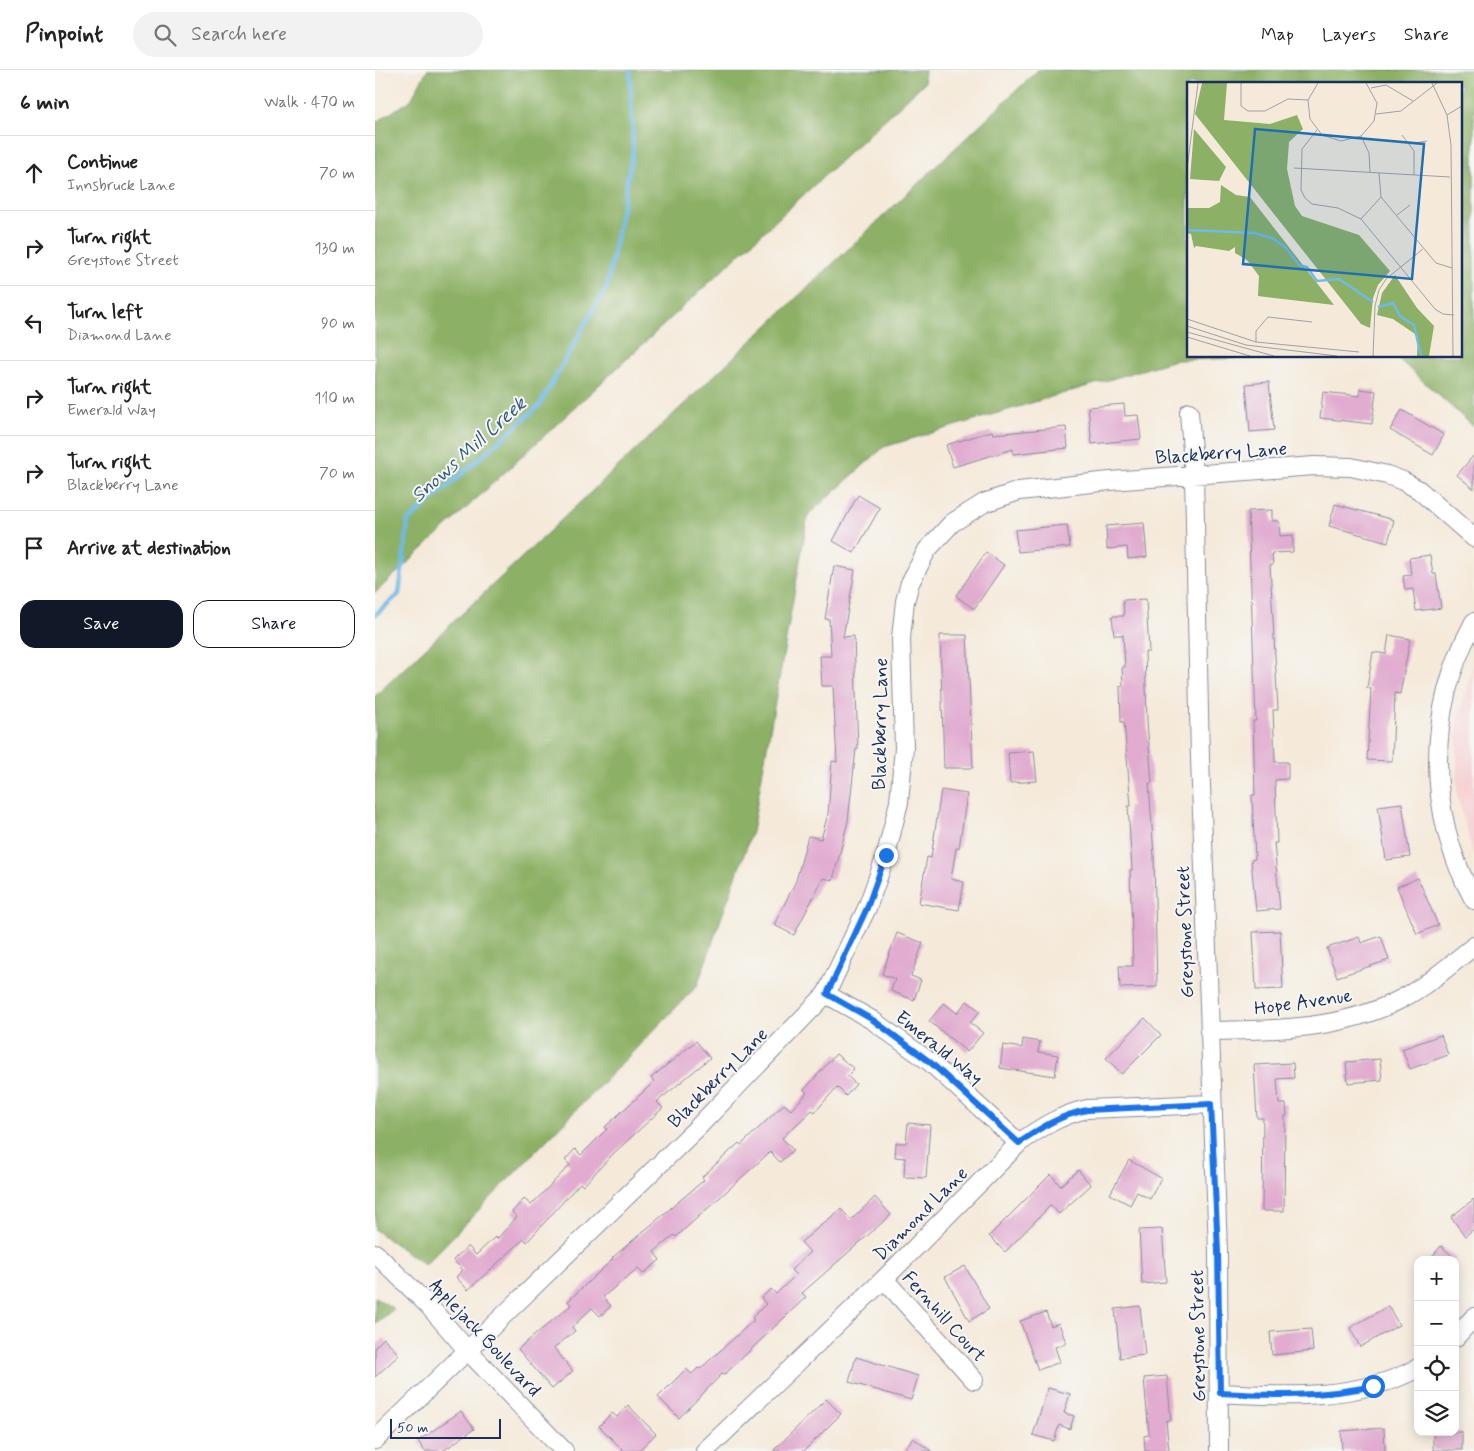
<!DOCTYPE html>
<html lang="en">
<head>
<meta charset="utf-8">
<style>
	:root { --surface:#fff; --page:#f2f2f2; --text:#222; --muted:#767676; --line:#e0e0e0; --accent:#111827 }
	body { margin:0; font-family:Mynerve,sans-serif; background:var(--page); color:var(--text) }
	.controls { position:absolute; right:15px; bottom:15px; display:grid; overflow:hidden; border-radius:10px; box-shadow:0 2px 12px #0003 }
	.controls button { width:45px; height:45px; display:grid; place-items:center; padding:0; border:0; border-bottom:1px solid var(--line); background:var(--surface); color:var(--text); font:25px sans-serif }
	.scale { position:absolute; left:15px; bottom:12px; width:111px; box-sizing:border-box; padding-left:5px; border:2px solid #1b2f5e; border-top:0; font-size:14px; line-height:18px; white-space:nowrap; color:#1b2f5e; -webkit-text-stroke:4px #f6f6f2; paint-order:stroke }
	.stop { position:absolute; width:15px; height:15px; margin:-11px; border:4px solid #1a73e8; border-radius:50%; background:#fff }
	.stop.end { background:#1a73e8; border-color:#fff; box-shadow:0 1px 5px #0008 }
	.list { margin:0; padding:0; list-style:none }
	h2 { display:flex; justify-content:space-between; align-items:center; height:65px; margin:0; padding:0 20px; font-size:21px }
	h2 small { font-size:16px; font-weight:400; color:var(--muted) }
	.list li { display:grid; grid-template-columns:32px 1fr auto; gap:15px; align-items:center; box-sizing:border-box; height:75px; padding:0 20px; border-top:1px solid var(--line) }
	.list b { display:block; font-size:19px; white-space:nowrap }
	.list p { margin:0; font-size:16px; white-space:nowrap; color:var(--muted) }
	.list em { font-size:16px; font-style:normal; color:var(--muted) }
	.actions { display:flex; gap:10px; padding:15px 20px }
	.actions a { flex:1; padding:11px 0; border:1px solid var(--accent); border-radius:15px; text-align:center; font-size:18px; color:var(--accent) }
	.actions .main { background:var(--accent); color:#fff }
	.icon { flex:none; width:28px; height:28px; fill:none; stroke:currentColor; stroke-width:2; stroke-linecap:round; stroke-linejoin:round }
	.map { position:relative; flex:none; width:1099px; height:1381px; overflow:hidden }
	header { display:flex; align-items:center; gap:30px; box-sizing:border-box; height:70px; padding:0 25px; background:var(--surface); border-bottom:1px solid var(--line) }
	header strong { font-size:24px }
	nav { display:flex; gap:28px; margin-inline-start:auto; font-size:18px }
	.search { width:350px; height:45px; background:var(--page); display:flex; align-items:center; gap:12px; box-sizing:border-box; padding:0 18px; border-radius:28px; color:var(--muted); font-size:19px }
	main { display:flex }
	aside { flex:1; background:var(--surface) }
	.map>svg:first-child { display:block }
	.built { fill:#f7cfd2 }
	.forest { fill:#8cb065; stroke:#547062 }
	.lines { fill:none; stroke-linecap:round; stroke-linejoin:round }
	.stream { stroke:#6ebae8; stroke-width:4.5 }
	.building { fill:#e1acd0 }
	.street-casing { stroke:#888c9c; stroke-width:20 }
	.street { stroke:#fff; stroke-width:18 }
	.route { stroke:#1a73e8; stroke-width:6 }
	.labels { text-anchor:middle; stroke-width:4; stroke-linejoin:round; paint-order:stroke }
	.street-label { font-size:19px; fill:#1b2f5e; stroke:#f6f6f2 }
	.water-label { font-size:20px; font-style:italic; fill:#345987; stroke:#f6f6f2 }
	.inset-river { fill:none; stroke:#6ebae8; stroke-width:2.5 }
	.inset-road { fill:none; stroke:#9e9fa8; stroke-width:1 }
	.view { fill:#1f6fb2; fill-opacity:0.15; stroke:#1f6fb2; stroke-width:2.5 }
	.inset-edge { fill:none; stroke:#1b2f5e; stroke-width:2.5 }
</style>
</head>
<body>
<header>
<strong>Pinpoint</strong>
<div class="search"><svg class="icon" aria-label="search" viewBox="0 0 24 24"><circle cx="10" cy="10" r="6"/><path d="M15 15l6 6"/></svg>Search here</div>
<nav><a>Map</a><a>Layers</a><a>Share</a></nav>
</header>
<main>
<aside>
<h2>6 min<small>Walk · 470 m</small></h2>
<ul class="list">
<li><svg class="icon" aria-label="ahead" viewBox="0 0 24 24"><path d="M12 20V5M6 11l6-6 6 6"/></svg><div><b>Continue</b><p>Innsbruck Lane</p></div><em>70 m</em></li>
<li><svg class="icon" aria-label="right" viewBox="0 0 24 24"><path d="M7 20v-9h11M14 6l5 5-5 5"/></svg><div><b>Turn right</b><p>Greystone Street</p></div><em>130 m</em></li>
<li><svg class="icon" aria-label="left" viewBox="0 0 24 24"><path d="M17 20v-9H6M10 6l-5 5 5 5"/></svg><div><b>Turn left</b><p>Diamond Lane</p></div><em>90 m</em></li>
<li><svg class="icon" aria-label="right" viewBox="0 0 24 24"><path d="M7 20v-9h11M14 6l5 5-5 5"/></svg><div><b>Turn right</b><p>Emerald Way</p></div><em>110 m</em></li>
<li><svg class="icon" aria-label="right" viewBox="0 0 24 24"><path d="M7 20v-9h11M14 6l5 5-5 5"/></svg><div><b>Turn right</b><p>Blackberry Lane</p></div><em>70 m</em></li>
<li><svg class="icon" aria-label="arrive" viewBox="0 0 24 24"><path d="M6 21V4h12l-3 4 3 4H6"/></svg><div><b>Arrive at destination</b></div></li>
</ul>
<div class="actions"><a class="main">Save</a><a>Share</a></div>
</aside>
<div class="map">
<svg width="1099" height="1381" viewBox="0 0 1099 1381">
	<rect width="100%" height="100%" fill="#f6f6f2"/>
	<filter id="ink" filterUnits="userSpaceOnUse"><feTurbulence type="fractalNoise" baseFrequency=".02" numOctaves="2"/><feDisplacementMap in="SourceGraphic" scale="10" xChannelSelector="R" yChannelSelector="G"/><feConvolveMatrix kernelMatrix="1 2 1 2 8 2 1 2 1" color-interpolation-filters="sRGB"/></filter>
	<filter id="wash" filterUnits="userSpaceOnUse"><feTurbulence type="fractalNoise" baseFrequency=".0096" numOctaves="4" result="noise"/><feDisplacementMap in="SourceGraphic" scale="20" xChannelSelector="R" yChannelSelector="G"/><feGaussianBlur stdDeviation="1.12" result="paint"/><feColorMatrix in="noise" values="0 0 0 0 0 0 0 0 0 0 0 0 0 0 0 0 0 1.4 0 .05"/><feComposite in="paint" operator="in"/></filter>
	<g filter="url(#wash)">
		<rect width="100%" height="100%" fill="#f5eada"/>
		<path class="built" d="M1099 594V786L1082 726V652Z"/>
		<path class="forest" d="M52 0H550L549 13 0 523V53L36 30Z
			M663 0H1099V357L1020 286H1085V14H813V286H939L800 290 509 377 433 445 377 762 322 916 50 1195 0 1160V626Z
			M0 1227 19 1239 0 1254Z"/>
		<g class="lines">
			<path class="stream" d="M0 545 24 524 33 451 164 336 232 216 258 81 255 0"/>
		</g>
		<g id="blocks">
			<path class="building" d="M894 312 899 360 875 362 871 314Z
				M985 319 1001 321 997 354 945 348 948 322 985 326Z
				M749 334 750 346 763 345 766 369 717 374 713 337Z
				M1027 340 1069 365 1058 385 1015 360Z
				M691 357 693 378 638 384V379L578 397 571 375 617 361 618 364Z
				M1099 385V419L1082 405Z
				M483 425 505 438 479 483 458 471Z
				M960 434 1019 450 1013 472 954 456Z
				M897 440V451H904L905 466 918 465V482L897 483 898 495H895L903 640H898L900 692H913V709L900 710 902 773H899L905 839 881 841 876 790 880 789 877 725H880L878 651H881L873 441Z
				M769 453 772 487 753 489 752 477 732 479 731 456Z
				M692 455 695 477 643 482 640 460Z
				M611 482 629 495 599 539 581 526Z
				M1055 485 1058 504H1061L1066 538 1041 541 1038 519 1030 520 1028 506 1036 505 1034 488Z
				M459 496 480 500 468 567 479 566 483 679H481L473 751 458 810 448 808 419 865 399 855 421 811 433 766 446 769 453 744 457 691 462 692 458 616H447L445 586H456L454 549H450Z
				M771 529 774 582H770L772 651 777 713H774L779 786 782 917 745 918 744 896H758L755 800H757L753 736H756L749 652H746L745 616H748L747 597H750L748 565H739L737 546H749L748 530Z
				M565 565H592L598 698H569Z
				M1014 565 1035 569 1025 624 1020 623 1017 691 992 690 996 619 992 618 998 582 1011 584Z
				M659 681 662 711 635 713 633 683Z
				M566 720 592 724 584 778H581L576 809 589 812 584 840 544 833 552 787 556 788Z
				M1027 733 1035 787 1011 790 1003 736Z
				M1043 808 1063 855 1042 864 1022 817Z
				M905 861 908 919 881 920 878 862Z
				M522 863 548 873 536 906 546 910 539 930 516 921 520 909 507 904Z
				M1006 866 1014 890 962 907 952 878 984 867 986 873Z
				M592 931 605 941 595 953 608 963 592 982 554 951 569 933 582 943Z
				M770 948 786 965 747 1004 731 988Z
				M1066 965 1073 985 1035 999 1027 979Z
				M648 969 665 972 663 982 683 985 680 1006 625 998 628 975 647 978Z
				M321 971 335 988 282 1032 288 1038 238 1084 208 1116 205 1113 152 1172 149 1169 93 1220 81 1207 88 1200 78 1190 93 1176 101 1185 120 1167 122 1169 142 1147 137 1142 149 1129 156 1135 195 1095 190 1090 200 1079 206 1085 232 1059 230 1057 279 1012 276 1008Z
				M461 984 479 999 472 1006 481 1014 471 1026 462 1017 440 1042 437 1040 407 1068 418 1080 405 1092 395 1082 301 1167 299 1165 279 1182 285 1190 268 1204 263 1198 228 1227 236 1236 225 1246 217 1238 197 1257 200 1261 179 1278 198 1301 177 1319 143 1279 196 1235 193 1231 238 1189 237 1188 329 1110 327 1107 364 1073 366 1075 409 1034 416 1040 432 1023 429 1020Z
				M1005 989 1007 1010 973 1013 971 992Z
				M918 993 919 1008 902 1009 904 1034H911L912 1046H910L909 1141H887L888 1048H882L879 995Z
				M533 1053 555 1055 551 1108 529 1107 530 1088 520 1087 521 1073H531Z
				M754 1090 786 1108 775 1129 762 1122 755 1135 735 1124Z
				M703 1100 716 1115 684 1144 676 1135 630 1182 614 1166 676 1104 685 1116Z
				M500 1127 516 1145 427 1223 431 1227 349 1305 347 1304 304 1348 283 1327 311 1299 317 1304 323 1298 325 1299 379 1250 377 1248 391 1234 386 1228 396 1219 401 1224 421 1205 416 1200 435 1182 426 1172 466 1139 476 1150Z
				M1099 1129V1159L1090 1166 1076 1147Z
				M787 1159 791 1212 767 1214 764 1160Z
				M1066 1176 1082 1190H1054Z
				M590 1196 614 1239 594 1251 570 1207Z
				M765 1236 770 1285 745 1288 740 1239Z
				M1013 1236 1024 1255 985 1277 975 1258Z
				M671 1242 676 1256 684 1253 691 1273 680 1277 685 1292 663 1300 645 1251Z
				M936 1259 938 1281 897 1285 895 1262Z
				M9 1268 24 1285 0 1307V1277Z
				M481 1287 543 1306 536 1330 474 1312Z
				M792 1306 796 1350 791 1351 794 1381H770L769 1366 774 1365 769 1308Z
				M673 1318 695 1324 689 1343 699 1346 695 1359 684 1355 679 1371 658 1365Z
				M451 1329 466 1344 429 1381H398Z
				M253 1335 281 1364 263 1381H249L224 1356 237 1343 242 1347Z
				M86 1341 99 1359 68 1381H50L43 1371Z
				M1009 1358 1010 1381H967L966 1361Z
				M1058 1362H1087V1380H1058Z
				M538 1368 556 1381H528Z"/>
		</g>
	</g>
	<g filter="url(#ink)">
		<use href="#blocks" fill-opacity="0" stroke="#888c9c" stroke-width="1"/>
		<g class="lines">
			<g class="street-casing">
				<path id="street" d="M814 342 819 406 825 688 843 1181 844 1381
					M1099 552C1051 641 1051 742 1099 830
					M451 924 497 950 555 992 644 1073
					M834 961C898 960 966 960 1024 930 1052 916 1075 895 1099 876
					M0 1183 53 1235 93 1281 189 1381
					M509 1209 599 1310
					M1080 1268 1099 1247
					M845 1323C911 1327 984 1330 1043 1298
					M0 1370 323 1057 451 924 492 838 511 785 524 732 529 678 526 568 530 531 535 513 552 480 577 453 609 433 644 421 735 411 939 396 976 397 1012 405 1028 411 1044 420 1099 468
					M330 1381 509 1209 644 1073C666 1057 686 1045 712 1039L836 1034"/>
			</g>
			<use href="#street" class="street"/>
		</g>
	</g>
	<g class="lines" filter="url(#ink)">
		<path class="route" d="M511 785 492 838 452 924 498 950 555 992 644 1073C666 1057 686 1045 712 1040L836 1034 843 1181 845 1323C896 1326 948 1327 998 1316"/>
	</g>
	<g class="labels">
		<g class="street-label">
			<text transform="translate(846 382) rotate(-4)" y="7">Blackberry Lane</text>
			<text transform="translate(504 654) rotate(-89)" y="7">Blackberry Lane</text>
			<text transform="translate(809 862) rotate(-92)" y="7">Greystone Street</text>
			<text transform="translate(928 931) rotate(-8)" y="7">Hope Avenue</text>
			<text transform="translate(565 977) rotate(39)" y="7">Emerald Way</text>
			<text transform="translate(342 1007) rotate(-45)" y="7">Blackberry Lane</text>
			<text transform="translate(545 1143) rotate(-45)" y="7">Diamond Lane</text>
			<text transform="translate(570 1246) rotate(48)" y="7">Fernhill Court</text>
			<text transform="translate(822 1266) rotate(-91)" y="7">Greystone Street</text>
			<text transform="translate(111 1267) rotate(47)" y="7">Applejack Boulevard</text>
		</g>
		<g class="water-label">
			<text transform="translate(93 379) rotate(-42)" y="7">Snows Mill Creek</text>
		</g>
	</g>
	<g transform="translate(812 12)">
		<rect width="275" height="275" fill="#f5eada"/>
		<path d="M15 1H40L37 38 83 42 110 33 116 47 102 60 100 87 108 124 115 134 172 153 203 189 191 203 186 216 183 246 174 242 8 32ZM7 47 39 85 32 99 3 97ZM34 103 49 113 63 115 147 223 71 214 72 194 60 178 48 171V165L42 169 9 164 7 166 4 152 0 151V126H22L33 120ZM208 193 230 226 247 244 242 274H230L231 254 206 237 190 233 195 211Z" fill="#8cb065"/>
		<path class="inset-river" d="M0 148 68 151 85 156 99 166 112 183 120 185 130 199 152 197 186 220M191 225 206 221 213 234 227 243 234 274"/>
		<path class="inset-road" d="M54 1V24L61 29H78L101 17 121 18M131 1 121 18 123 37 135 53 154 59 174 54 187 39 190 21 179 1M245 1 260 33 264 63 266 274M184 6 199 3 226 19M189 32 214 29 250 1M260 33 275 24M130 48 115 67 114 108 118 116 125 122 151 126 174 137 248 227 256 232 267 233M215 53 227 69V93M174 54 182 71 183 90M222 62 240 59M107 86 263 95M0 87 11 1M192 91 194 115 249 181 265 186M210 133 223 123M174 137 194 115M0 237 69 260 172 270M0 244 59 263 150 274M0 250 87 274M0 255 63 274M69 260V249L81 235 125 240M186 274 188 224 192 208 199 197 236 167"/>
		<path class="view" d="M68 47 237 62 225 197 56 182Z"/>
		<rect width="275" height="275" class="inset-edge"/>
	</g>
</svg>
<div class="controls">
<button>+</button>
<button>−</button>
<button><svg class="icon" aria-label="locate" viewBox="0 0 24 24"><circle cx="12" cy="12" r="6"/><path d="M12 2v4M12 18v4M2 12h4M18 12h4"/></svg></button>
<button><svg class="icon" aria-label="layers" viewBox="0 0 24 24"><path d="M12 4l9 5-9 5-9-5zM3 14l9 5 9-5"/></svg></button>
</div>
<div class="scale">50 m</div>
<div class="stop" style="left:998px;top:1316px"></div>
<div class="stop end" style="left:511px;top:785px"></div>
</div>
</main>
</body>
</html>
